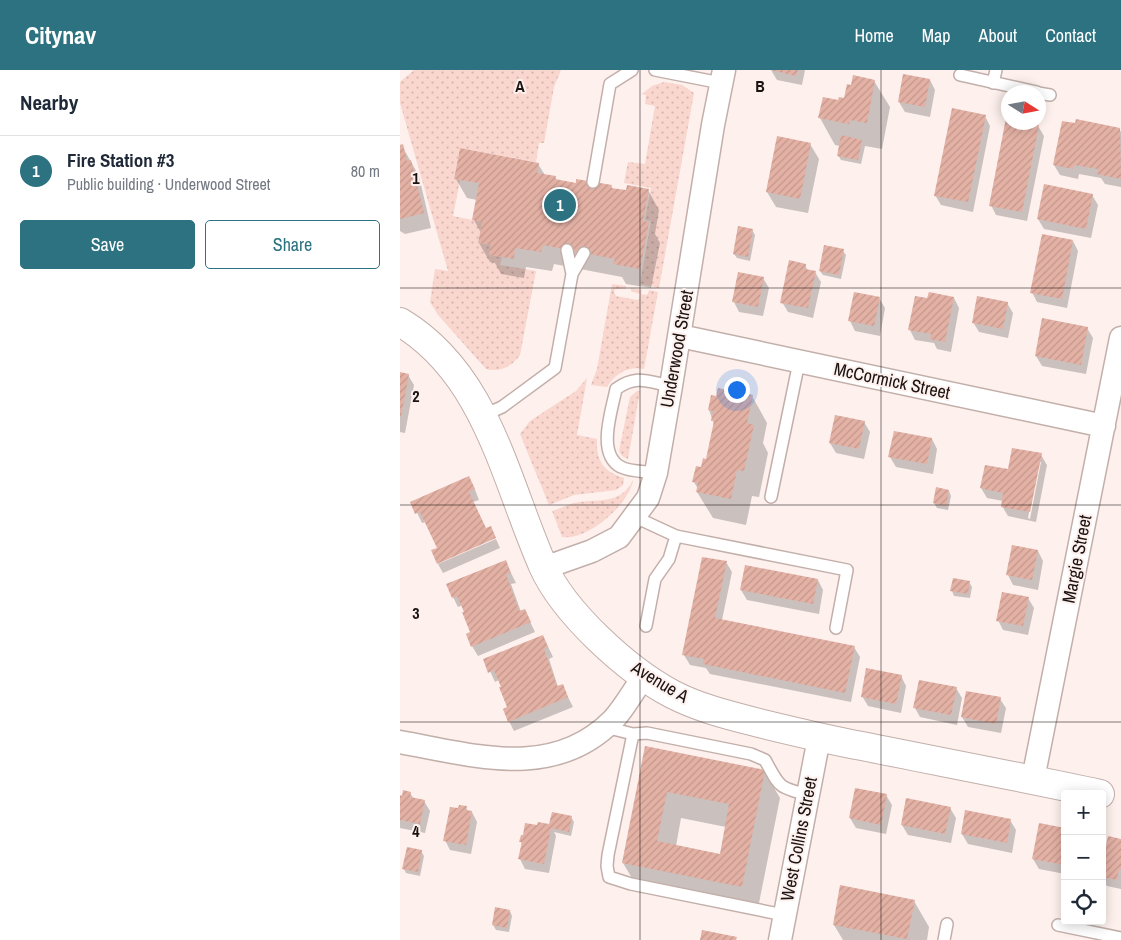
<!DOCTYPE html>
<html lang="en">
<head>
<meta charset="utf-8">
<style>
	:root { --surface:#fff; --page:#f6f6f7; --text:#1f2937; --muted:#747a83; --line:#e0e1e3; --accent:#2d7280 }
	body { margin:0; font-family:"Archivo Narrow",sans-serif; background:var(--page); color:var(--text) }
	.controls { position:absolute; right:15px; bottom:15px; display:grid; overflow:hidden; border-radius:5px; box-shadow:0 2px 12px #0003 }
	.controls button { width:45px; height:45px; display:grid; place-items:center; padding:0; border:0; border-bottom:1px solid var(--line); background:var(--surface); color:var(--text); font:25px sans-serif }
	.compass { position:absolute; left:601px; top:15px; width:45px; height:45px; border-radius:50%; background:var(--surface); box-shadow:0 2px 12px #0003; rotate:101deg }
	.you { position:absolute; left:336px; top:319px; width:18px; height:18px; margin:-12px; border:4px solid #fff; border-radius:50%; background:#1a73e8; box-shadow:0 0 0 8px #1a73e833 }
	.badge { display:grid; place-items:center; width:32px; height:32px; border-radius:50%; background:var(--accent); color:#fff; font-size:16px; font-weight:700 }
	.pin { position:absolute; translate:-50% -50%; border:2px solid #fff; box-shadow:0 1px 5px #0006 }
	.list { margin:0; padding:0; list-style:none }
	h2 { display:flex; justify-content:space-between; align-items:center; height:65px; margin:0; padding:0 20px; font-size:21px }
	h2 small { font-size:16px; font-weight:400; color:var(--muted) }
	.list li { display:grid; grid-template-columns:32px 1fr auto; gap:15px; align-items:center; box-sizing:border-box; height:70px; padding:0 20px; border-top:1px solid var(--line) }
	.list b { display:block; font-size:19px; white-space:nowrap }
	.list p { margin:0; font-size:16px; white-space:nowrap; color:var(--muted) }
	.list em { font-size:16px; font-style:normal; color:var(--muted) }
	.actions { display:flex; gap:10px; padding:15px 20px }
	.actions a { flex:1; padding:11px 0; border:1px solid var(--accent); border-radius:5px; text-align:center; font-size:18px; color:var(--accent) }
	.actions .main { background:var(--accent); color:#fff }
	.icon { flex:none; width:28px; height:28px; fill:none; stroke:currentColor; stroke-width:2; stroke-linecap:round; stroke-linejoin:round }
	.map { position:relative; flex:none; width:721px; height:870px; overflow:hidden }
	header { display:flex; align-items:center; gap:30px; box-sizing:border-box; height:70px; padding:0 25px; background:var(--accent); color:#fff }
	header strong { font-size:24px }
	nav { display:flex; gap:28px; margin-inline-start:auto; font-size:18px }
	main { display:flex }
	aside { flex:1; background:var(--surface) }
	.map>svg:first-child { display:block }
	.green { fill:url(#green-dots) }
	.shadow { fill:#0003; fill-rule:evenodd }
	.building { fill:url(#building-hatch); fill-rule:evenodd }
	.lines { fill:none; stroke-linecap:round; stroke-linejoin:round }
	.service-casing { stroke:#c3afaa; stroke-width:14 }
	.minor-casing { stroke:#c3afaa; stroke-width:25 }
	.tertiary-casing { stroke:#c3afaa; stroke-width:30 }
	.service { stroke:#fff; stroke-width:11 }
	.minor { stroke:#fff; stroke-width:22 }
	.tertiary { stroke:#fff; stroke-width:28 }
	.grid { fill:none; stroke:#1a1311; stroke-width:1; stroke-opacity:0.55 }
	.labels { text-anchor:middle; stroke-width:4; stroke-linejoin:round; paint-order:stroke }
	.street-label { font-size:18px; fill:#1a1311; stroke:#fdf0ed }
	.grid-label { font-size:16px; text-anchor:middle; font-weight:bold; fill:#1a1311; stroke:#fdf0ed; stroke-width:4; stroke-linejoin:round; paint-order:stroke }
</style>
</head>
<body>
<header>
<strong>Citynav</strong>
<nav><a>Home</a><a>Map</a><a>About</a><a>Contact</a></nav>
</header>
<main>
<aside>
<h2>Nearby<small></small></h2>
<ul class="list">
<li><span class="badge">1</span><div><b>Fire Station #3</b><p>Public building · Underwood Street</p></div><em>80 m</em></li>
</ul>
<div class="actions"><a class="main">Save</a><a>Share</a></div>
</aside>
<div class="map">
<svg width="721" height="870" viewBox="0 0 721 870">
	<defs>
		<pattern id="green-dots" width="8" height="8" patternUnits="userSpaceOnUse" patternTransform="scale(1.25)"><rect width="8" height="8" fill="#f9d6ce"/><path d="M2 2h.1M6 6h.1" fill="none" stroke="#d5b7b0" stroke-width="1.8" stroke-linecap="round"/></pattern>
		<pattern id="building-hatch" width="6" height="6" patternUnits="userSpaceOnUse" patternTransform="scale(1.25)"><rect width="6" height="6" fill="#e4b1a5"/><path d="M-1 1l2-2M0 6l6-6M5 7l2-2" fill="none" stroke="#c3978d"/></pattern>
	</defs>
	<rect width="100%" height="100%" fill="#fdf0ed"/>
	<path class="green" d="M14 0H161L154 17 144 73H139L136 92 60 78 54 109 60 110 53 146 82 152 78 173 91 175 89 185 102 187 100 195 136 201 120 285C112 297 100 302 86 299L38 245 30 232 35 199 48 201 0 33V12Z
		M264 12 282 15 294 23 259 218 240 214 251 151 245 150 251 118 224 113 228 92 245 94 255 36 245 34 246 25 242 24 252 16Z
		M212 214 226 216V219H215L214 222 216 226 237 230 239 229 240 224 231 221V218L242 220 241 224 247 225 249 220 258 222 244 299C228 296 216 303 207 317L191 315 197 299Z
		M187 308 177 365 197 369C196 391 203 401 224 408L223 415 216 420 174 425 149 435 120 364 130 351 176 321Z
		M237 321H240L228 389 222 386 219 381 230 327Z
		M233 410C229 435 187 471 162 467L152 441C159 439 167 435 174 433 197 428 221 436 233 410Z"/>
	<path class="shadow" d="M371 0H405L402 15 377 10Z
		M530 10 535 20 530 47 505 42 499 32Z
		M474 11 490 37 482 79 465 76 461 94 441 90 438 85 440 76 435 75 420 48 439 31 445 29 452 16Z
		M585 46 590 56 573 142 541 135 535 125Z
		M607 50 608 52 638 56 644 66 627 151 596 145 591 135Z
		M719 59 721 62V117L705 114 701 108 679 104 678 109 660 105 654 95Z
		M410 74 419 89 408 143 376 137 367 122Z
		M0 76H2L19 106 31 158 5 164 0 161Z
		M138 94 145 105 155 107 157 110 177 114 211 116 213 119 227 122 248 120 259 140 255 164 260 173 251 218 226 214 222 207 154 194 152 201 126 197 124 208 101 204 95 193 90 192 79 173 81 163 74 150 77 130 67 128 56 109Z
		M692 125 698 135 691 168 644 159 638 149Z
		M352 160 355 165 350 191 337 188 334 184Z
		M673 171 678 181 667 238 637 232 632 222Z
		M443 181 446 185 441 209 423 205 420 201Z
		M405 195 408 201 415 202 421 212 413 248 388 242 382 232Z
		M363 208 369 218 363 246 339 242 334 232Z
		M479 228 485 238 480 266 455 261 450 251Z
		M554 228 559 238 551 282 537 279 534 273 515 270 510 260 528 230Z
		M607 233 613 243 608 268 579 262 573 252Z
		M687 258 693 268 686 304 642 296 636 286Z
		M0 303 8 305 14 315 5 363 0 362Z
		M352 326 367 353 363 373 368 383 359 427 352 426 346 455 313 448 297 422 298 419 294 412 307 390 314 354 309 340Z
		M464 352 470 362 464 389 436 383 430 373Z
		M532 369 537 379 533 404 496 397 490 387Z
		M641 385 647 395 636 452 608 446 602 436 603 431 587 428 581 418 609 401ZM639 392H641L630 449 628 448Z
		M74 417 79 430 73 432 86 459 38 478 26 452 22 453 12 432Z
		M549 421 551 426 548 440 537 438 534 433Z
		M96 469 100 478 43 503 38 494Z
		M638 481 643 491 638 520 613 515 608 505Z
		M105 491 116 513 111 514 121 542 125 541 135 562 78 586 72 576 71 563 63 535 58 537 53 527Z
		M326 492 332 502 322 550 454 577 460 587 451 632 310 604 306 598 290 595 284 585Z
		M418 510 423 520 419 544 347 530 341 520Z
		M569 512 572 517 570 528 554 526 552 521Z
		M628 528 634 538 628 565 603 560 598 550Z
		M143 566 153 587 149 589 158 617 162 615 173 637 114 661 109 651 108 638 99 610 95 612 85 590Z
		M501 606 506 616 501 643 468 636 462 626Z
		M556 618 562 628 557 655 520 647 515 638Z
		M600 629 606 638 601 663 568 657 562 647Z
		M246 678 364 701 380 728 357 843 239 820 223 793ZM281 748 326 757 321 785 276 776Z
		M10 723 14 729 24 731 30 741 25 763 0 758V727H3Z
		M486 725 492 735 486 764 456 758 450 748Z
		M66 737 68 742H72L77 752 71 784 50 780 45 770 59 740Z
		M550 738 556 748 551 773 508 765 502 755Z
		M566 742 610 750 616 760 612 783 568 774 562 764Z
		M171 747 174 752 171 766 154 762 156 766 149 803 125 799 120 789 122 775 121 772Z
		M665 760V804L639 799 633 789Z
		M721 770V819L707 816 702 809V800Z
		M21 781 24 786 20 806 6 803 4 799Z
		M514 831 529 857 527 870H443L434 855Z
		M110 841 112 846 109 862 96 860 93 855Z"/>
	<path class="building" d="M371 0H398L396 6Z
		M503 4 530 9 525 37 498 32Z
		M453 5 475 10 467 53 450 50 449 54 418 48 423 27 438 30 439 27 444 28 447 14 451 15Z
		M552 38 586 45 568 132 534 126Z
		M606 48 608 49V52H628L639 55 622 142 589 136Z
		M676 49 720 58 721 109 697 104 698 99 674 95 673 99 653 95 662 51 675 53Z
		M441 65 462 70 458 90 437 86Z
		M377 66 411 73 400 129 366 122Z
		M3 74 7 91 11 90 24 143 0 149V75Z
		M60 78 139 93 137 103 156 106 155 109 176 113V109L212 115 211 118 226 120 227 115 249 119 243 151 249 152 240 199 213 194 215 189 143 175 141 182 115 178 114 189 89 185 91 175 78 173 82 152 72 150 79 113 54 109Z
		M644 114 693 124 686 159 637 149Z
		M338 156 353 159 348 187 333 184Z
		M642 164 673 170 662 229 630 223Z
		M424 175 444 179 439 205 419 201Z
		M389 190 406 194 405 199 416 201 408 238 380 233Z
		M338 202 364 207 358 237 332 232Z
		M454 222 480 227 474 256 448 251Z
		M529 222 554 227 545 272 530 269 531 264 508 260 515 226 527 228Z
		M577 226 608 232 603 259 572 253Z
		M642 248 688 257 681 295 635 286Z
		M0 302 9 304 1 346H0Z
		M318 318 353 325 347 353 354 355 344 401 337 400 331 429 296 422 298 413 292 412 296 396 301 397 303 388 306 389 314 351H311L313 341 308 340 311 325 316 326Z
		M435 345 465 351 459 379 429 373Z
		M494 361 532 368 527 394 488 387Z
		M612 378 642 383 630 442 601 437 603 423 580 418 585 395 608 399Z
		M69 406 75 419 69 422 86 458 91 456 96 468 37 494 31 480 37 478 20 442 15 444 10 432Z
		M536 417 549 420 546 436 533 433Z
		M612 475 638 480 632 510 606 505Z
		M302 487 327 491 315 548 455 576 445 623 303 594 304 589 282 585Z
		M106 490 111 503 106 504 119 541 125 539 131 552 71 577 66 564 70 562 62 542H64L57 526 52 528 46 514Z
		M345 495 418 509 413 534 340 520Z
		M553 508 570 511 568 524 550 521Z
		M602 522 629 527 623 556 596 551Z
		M143 565 148 577 144 579 157 616 163 614 168 627 108 652 103 639 107 637 99 617H101L94 600 88 603 83 589Z
		M466 598 502 605 496 634 461 627Z
		M519 610 557 617 551 645 513 638Z
		M566 621 601 627 596 654 561 647Z
		M245 676 365 700 342 817 222 793ZM267 722 329 734 320 784 257 771Z
		M455 718 487 724 481 755 449 748Z
		M3 720 11 722 10 727 25 730 20 754 0 750V725L2 726Z
		M506 728 551 737 545 764 501 755Z
		M59 735 67 736 66 740 72 741 66 775 43 771 50 737 58 738Z
		M565 740 611 749 607 773 561 764Z
		M152 742 172 746 169 762 151 758 144 794 118 789 122 772H119L121 765H123L125 753 137 755 138 752 149 754Z
		M639 753 665 758V795L632 789Z
		M708 766 721 769V799H719L717 810 702 807V793Z
		M7 777 22 780 18 802 2 799Z
		M440 815 515 830 507 869 433 855Z
		M95 837 110 840 107 858 92 855Z
		M302 860 337 867 336 870H300Z"/>
	<g class="lines">
		<g class="service-casing">
			<path id="service" d="M255 0 321 13
				M560 5 637 22
				M593 13 596 0
				M638 23 650 25
				M193 112 210 14 232 0
				M167 180 172 204
				M82 346 102 337 155 298 172 204 184 183
				M256 403C245 401 230 402 221 397 196 384 212 340 216 319 237 304 248 312 271 316
				M371 427 399 292
				M235 447 276 466 447 500 436 558
				M246 556 255 509 269 489 276 466
				M205 657 233 664 247 663 351 684 365 690C380 717 377 717 408 725
				M233 664 208 785 207 796 209 807 231 814 384 845
				M658 855 721 868
				M544 870 547 854"/>
		</g>
		<g class="minor-casing">
			<path id="minor" d="M280 266 704 356
				M144 498 192 481 219 467 248 428 256 403 271 316 313 55 324 0
				M0 672C73 685 153 711 213 650 225 637 234 620 244 606
				M633 709 721 268
				M380 870 419 668"/>
		</g>
		<g class="tertiary-casing">
			<path id="tertiary" d="M0 252C87 304 105 410 143 496 164 543 227 600 272 624 301 639 332 646 363 654 396 662 429 670 462 676 541 692 621 707 700 724"/>
		</g>
		<use href="#service" class="service"/>
		<use href="#minor" class="minor"/>
		<use href="#tertiary" class="tertiary"/>
	</g>
	<path class="grid" d="M240 0V870M481 0V870M0 218H721M0 435H721M0 652H721"/>
	<g class="labels">
		<g class="street-label">
			<text transform="translate(277 279) rotate(-80)" y="6">Underwood Street</text>
			<text transform="translate(492 311) rotate(12)" y="6">McCormick Street</text>
			<text transform="translate(677 489) rotate(-79)" y="6">Margie Street</text>
			<text transform="translate(260 612) rotate(31)" y="6">Avenue A</text>
			<text transform="translate(399 769) rotate(-79)" y="6">West Collins Street</text>
		</g>
	</g>
	<g class="grid-label">
		<text x="120" y="22">A</text>
		<text x="360" y="22">B</text>
		<text x="16" y="114">1</text>
		<text x="16" y="332">2</text>
		<text x="16" y="549">3</text>
		<text x="16" y="767">4</text>
	</g>
</svg>
<div class="controls">
<button>+</button>
<button>−</button>
<button><svg class="icon" aria-label="locate" viewBox="0 0 24 24"><circle cx="12" cy="12" r="6"/><path d="M12 2v4M12 18v4M2 12h4M18 12h4"/></svg></button>
</div>
<svg class="compass" viewBox="-18 -18 36 36"><path d="M0-13l5 13h-10z" fill="#e53935"/><path d="M0 13l5-13h-10z" fill="#747a83"/></svg>
<div class="you"></div>
<div class="pin badge" style="left:160px;top:135px">1</div>
</div>
</main>
</body>
</html>
